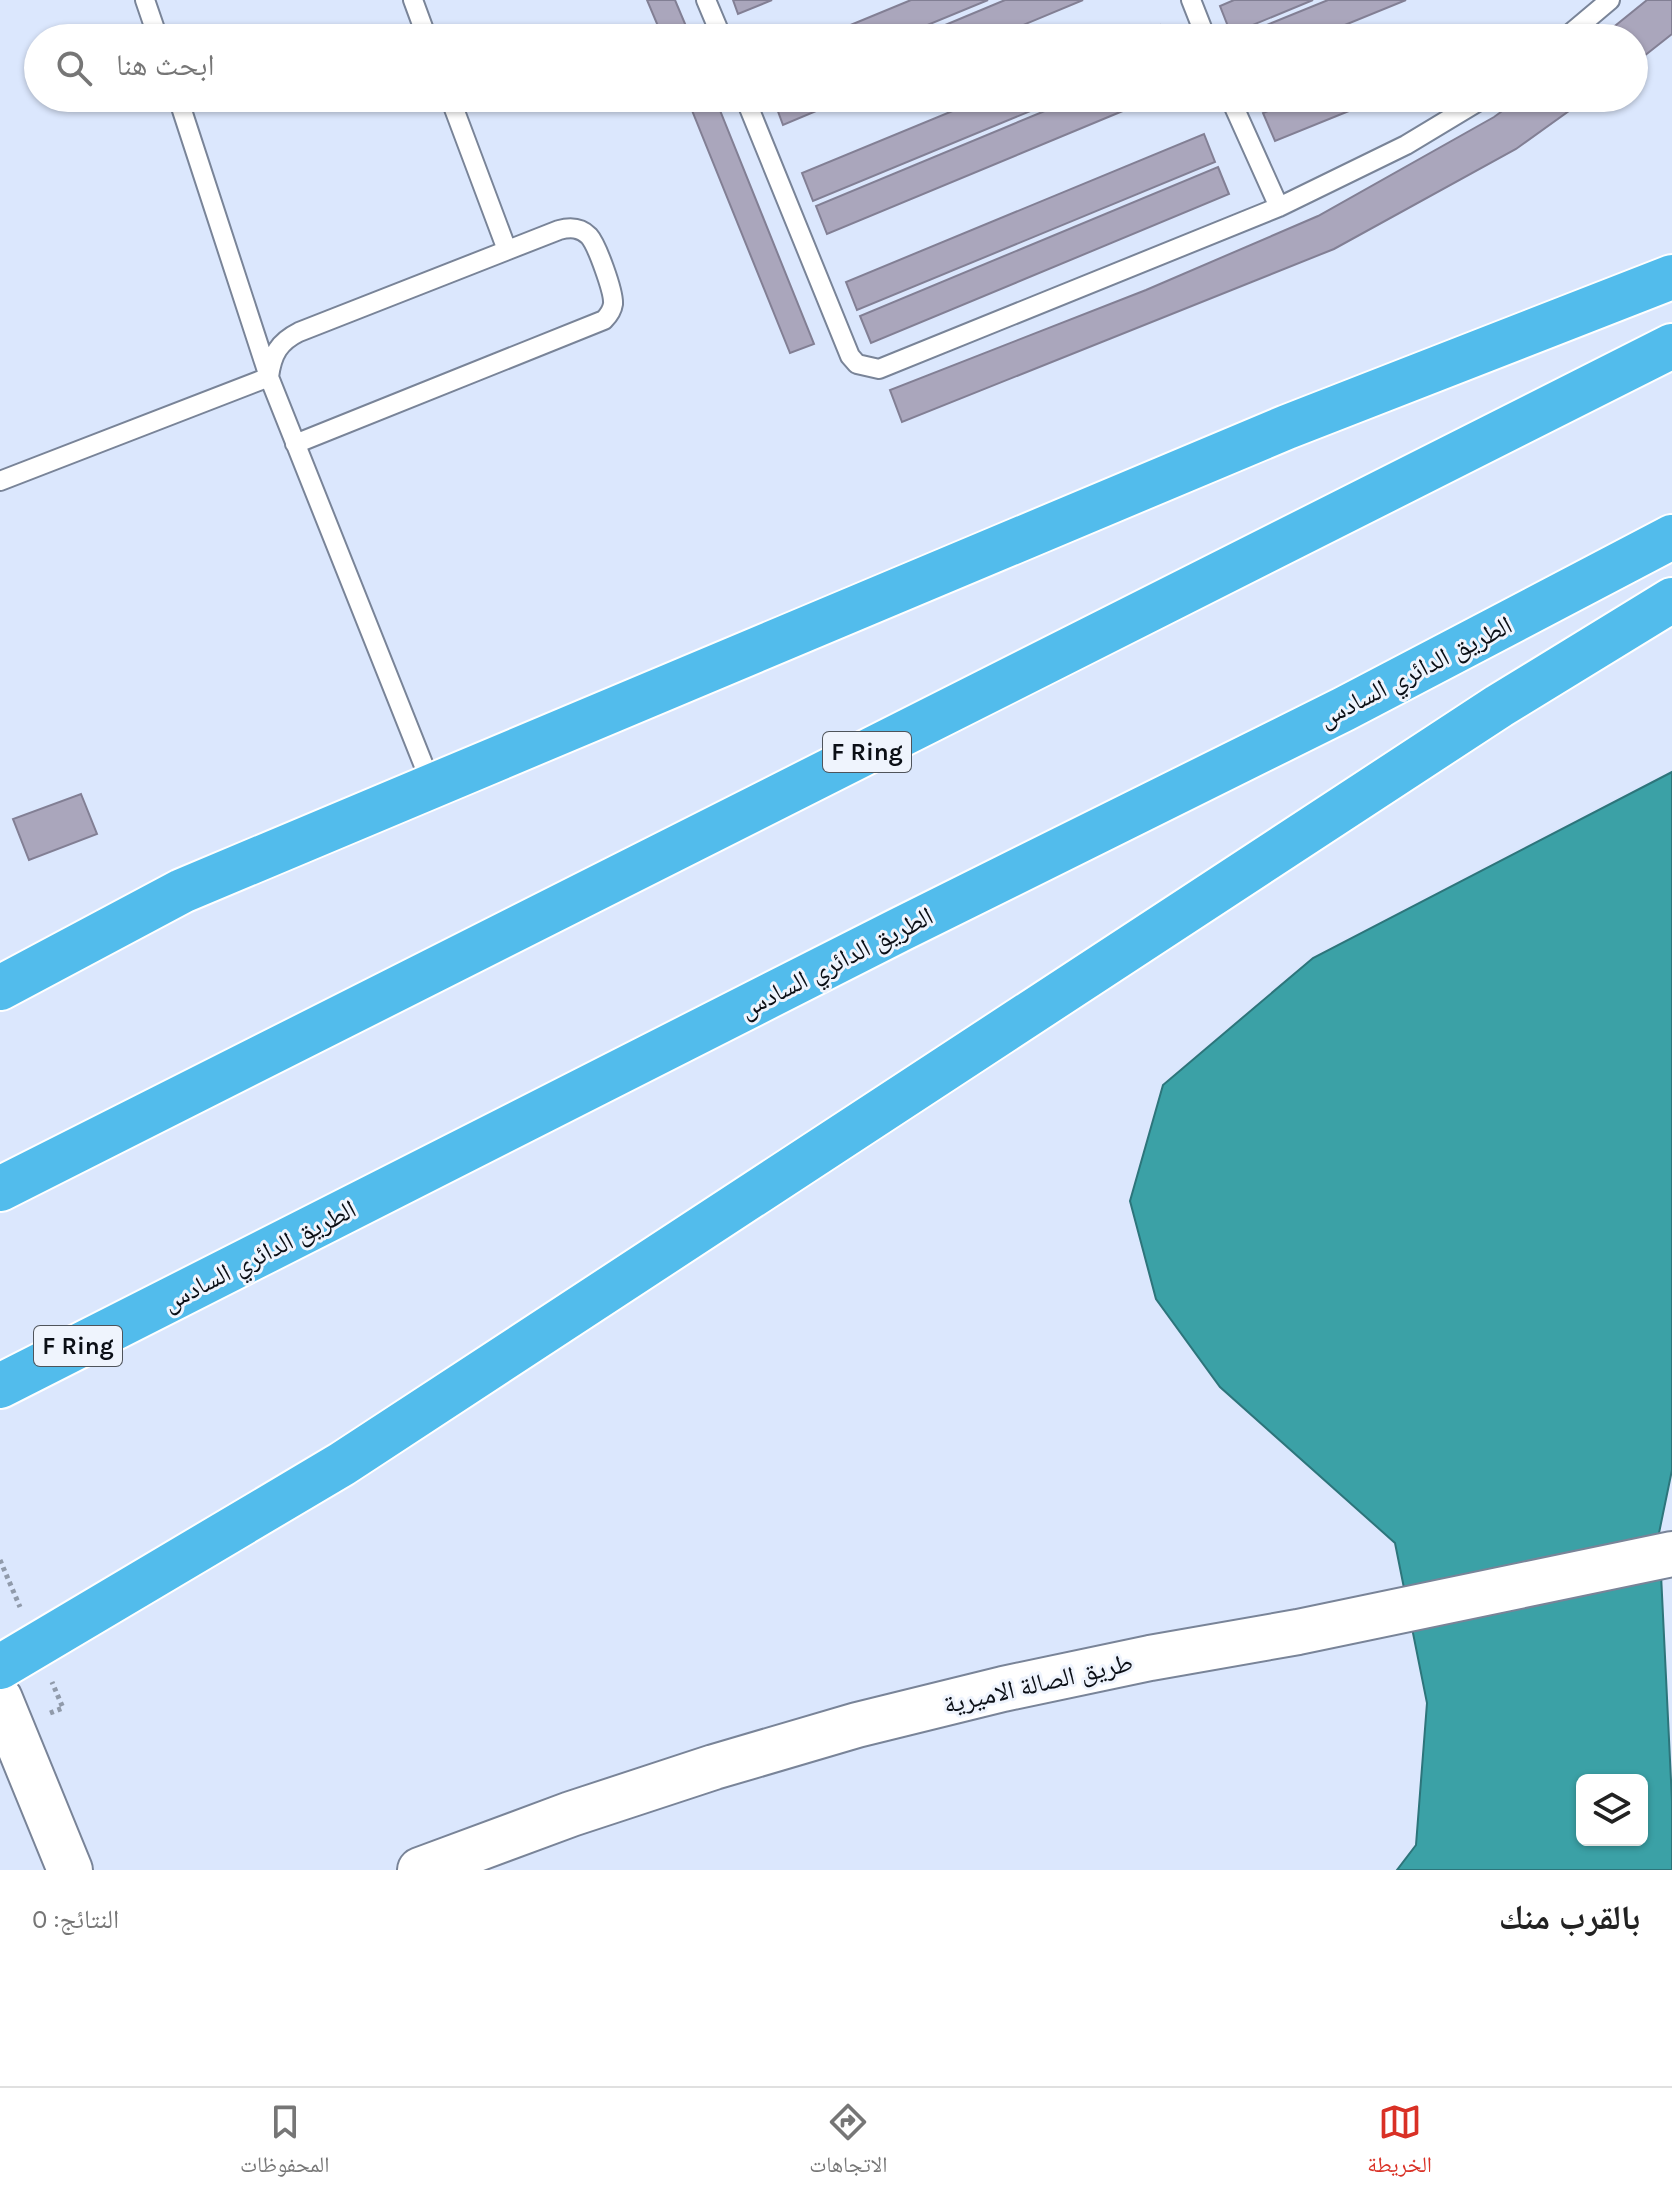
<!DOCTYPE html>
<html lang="ar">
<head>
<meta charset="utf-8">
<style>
	:root { --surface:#fff; --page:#f6f6f6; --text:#222; --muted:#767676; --line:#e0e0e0; --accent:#d93025 }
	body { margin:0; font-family:Karla,"Noto Naskh Arabic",sans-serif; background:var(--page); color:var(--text); direction:rtl }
	.controls { position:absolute; right:24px; bottom:24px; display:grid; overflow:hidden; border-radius:12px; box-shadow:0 2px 6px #0004 }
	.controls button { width:72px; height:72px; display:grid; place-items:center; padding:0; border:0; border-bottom:2px solid var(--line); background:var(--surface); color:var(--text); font:40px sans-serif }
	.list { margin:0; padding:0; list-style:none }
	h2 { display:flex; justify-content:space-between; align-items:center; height:104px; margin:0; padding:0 32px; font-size:34px }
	h2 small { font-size:26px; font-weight:400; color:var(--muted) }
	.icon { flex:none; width:44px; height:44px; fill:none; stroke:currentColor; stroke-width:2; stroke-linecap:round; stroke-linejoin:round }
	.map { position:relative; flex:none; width:1672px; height:1870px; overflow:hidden; direction:ltr }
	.search { position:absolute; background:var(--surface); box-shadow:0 2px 6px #0004; left:24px; right:24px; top:24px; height:88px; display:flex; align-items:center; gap:20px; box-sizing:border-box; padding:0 28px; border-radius:44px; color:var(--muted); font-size:30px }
	.sheet { height:216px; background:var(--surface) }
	nav { display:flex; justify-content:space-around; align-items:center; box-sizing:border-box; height:112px; border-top:2px solid var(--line); background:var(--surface); font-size:22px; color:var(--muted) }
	nav a { display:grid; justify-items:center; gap:4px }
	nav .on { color:var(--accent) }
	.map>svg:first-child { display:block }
	.water { fill:#3ba1a6; stroke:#2d757b; stroke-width:2; fill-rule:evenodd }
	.building { fill:#aaa6bc; stroke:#827f94; stroke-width:2 }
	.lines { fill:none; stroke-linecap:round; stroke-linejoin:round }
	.lane-casing { stroke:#798498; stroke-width:22 }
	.secondary-casing { stroke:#798498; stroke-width:48 }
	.highway-casing { stroke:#fff; stroke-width:48 }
	.path { stroke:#909aaa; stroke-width:5; stroke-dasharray:4 4; stroke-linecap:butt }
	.lane { stroke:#fff; stroke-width:18 }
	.secondary { stroke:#fff; stroke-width:44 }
	.highway { stroke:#52bcec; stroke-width:44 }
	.labels { text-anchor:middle; stroke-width:6; stroke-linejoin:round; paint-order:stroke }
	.shield { fill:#eff4fd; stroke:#4f545b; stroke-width:2 }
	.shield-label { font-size:24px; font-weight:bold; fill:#0b0f16 }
	.street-label { font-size:26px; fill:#0b0f16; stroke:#eff4fd }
</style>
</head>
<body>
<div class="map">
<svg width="1672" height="1870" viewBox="0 0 1672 1870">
	<rect width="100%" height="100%" fill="#dbe7fd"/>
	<path class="water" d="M1672 772V1470L1659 1533 1672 1801V1870H1397L1416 1845 1427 1703 1395 1543 1220 1387 1156 1299 1130 1201 1163 1085 1313 958ZM1582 1780H1642V1840H1582Z"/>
	<path class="building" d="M647 0H675L691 38H663Z
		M733 0H772L738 14Z
		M911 0H988L896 38H819Z
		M1005 0H1083L992 38H914Z
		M1234 0H1313L1231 34 1220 6Z
		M1328 0H1406L1313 38H1235Z
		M1647 0H1672V34L1634 64V38H1600Z
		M1160 25 1165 38H1129Z
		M687 98H715L814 344 790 353Z
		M773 98H847L783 125Z
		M984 98H1062L813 201 802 173Z
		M1076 98H1154L827 234 816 206Z
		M1300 98H1381L1275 141 1263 113Z
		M1520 98H1587L1516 149 1334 249 902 422 890 390 1146 290 1318 216 1494 117Z
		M1204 134 1215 162 857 310 846 282Z
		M1218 167 1229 194 871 343 860 316Z
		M81 794 97 834 29 860 13 819Z"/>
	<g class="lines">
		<g class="lane-casing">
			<path id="lane" d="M145 0 158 38
				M413 0 427 38
				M706 0 722 38
				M1191 0 1206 38
				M1565 38 1610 0
				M178 98 269 377 432 786
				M450 98 507 250
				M745 98 850 356 857 364 879 369 1279 207 1406 145 1484 98
				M1230 98 1279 207
				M269 377C272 354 279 342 299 332L559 230C570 227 580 227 589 236 597 245 614 292 613 304 612 311 609 315 604 320L295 444
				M0 481 269 377"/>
		</g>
		<g class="secondary-casing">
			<path id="secondary" d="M0 1699 70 1870
				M420 1870 571 1814 714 1767 857 1725 1003 1689 1150 1658 1298 1632 1672 1554"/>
		</g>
		<g class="highway-casing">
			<path id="highway" d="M0 988 182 891 1287 427 1672 277
				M0 1189 1672 346
				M0 1386 901 929 1344 709 1672 537
				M0 1667 342 1464 1499 706 1672 600"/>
		</g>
		<path class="path" d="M0 1560 20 1607
			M50 1713 63 1708 52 1682"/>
		<use href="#lane" class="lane"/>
		<use href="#secondary" class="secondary"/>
		<use href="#highway" class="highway"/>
	</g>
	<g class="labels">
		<g class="shield">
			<rect x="823" y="732" width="88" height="40" rx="6"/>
			<rect x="34" y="1326" width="88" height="40" rx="6"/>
		</g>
		<g class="shield-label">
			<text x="867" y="760">F Ring</text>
			<text x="78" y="1354">F Ring</text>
		</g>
		<g class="street-label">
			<text transform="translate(1415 671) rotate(-27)" y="9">الطريق الدائري السادس</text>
			<text transform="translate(836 962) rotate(-27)" y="9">الطريق الدائري السادس</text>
			<text transform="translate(259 1255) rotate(-27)" y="9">الطريق الدائري السادس</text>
			<text transform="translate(1038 1683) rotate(-13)" y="9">طريق الصالة الاميرية</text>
		</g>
	</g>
</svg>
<div class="controls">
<button><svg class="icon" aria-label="layers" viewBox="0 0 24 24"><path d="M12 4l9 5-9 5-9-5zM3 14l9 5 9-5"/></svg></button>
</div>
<div class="search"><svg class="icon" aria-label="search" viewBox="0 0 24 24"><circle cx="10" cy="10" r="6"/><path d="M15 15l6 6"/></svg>ابحث هنا</div>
</div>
<section class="sheet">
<h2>بالقرب منك<small>النتائج: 0</small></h2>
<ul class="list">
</ul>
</section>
<nav>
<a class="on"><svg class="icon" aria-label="map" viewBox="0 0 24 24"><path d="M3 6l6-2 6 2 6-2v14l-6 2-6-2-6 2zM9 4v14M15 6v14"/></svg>الخريطة</a>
<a><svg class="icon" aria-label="directions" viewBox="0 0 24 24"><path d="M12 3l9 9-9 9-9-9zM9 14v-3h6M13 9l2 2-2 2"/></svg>الاتجاهات</a>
<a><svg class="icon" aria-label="saved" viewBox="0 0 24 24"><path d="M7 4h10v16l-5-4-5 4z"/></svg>المحفوظات</a>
</nav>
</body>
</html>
